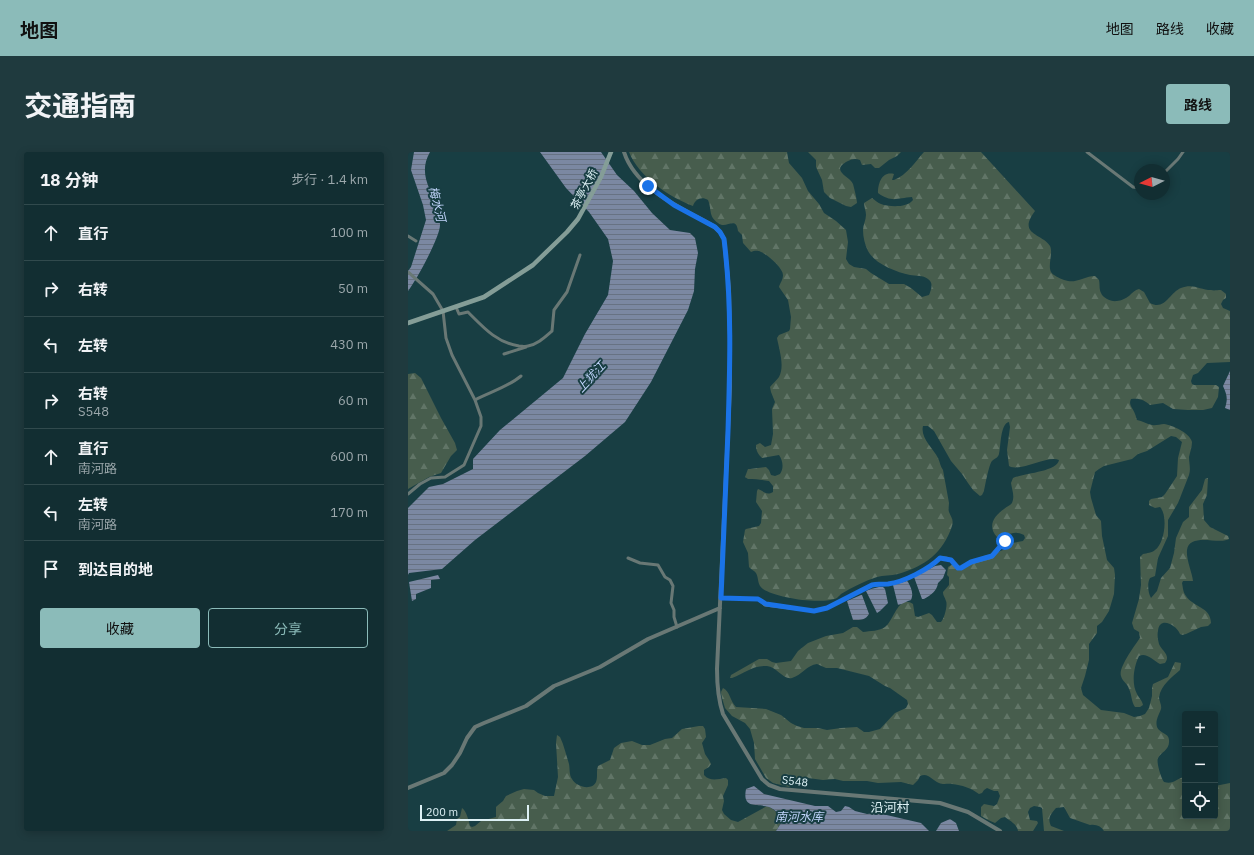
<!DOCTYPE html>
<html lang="zh">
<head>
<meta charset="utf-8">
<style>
	:root { --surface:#122e32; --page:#1f3a3e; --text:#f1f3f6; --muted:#9ca8ac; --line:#314a4d; --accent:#8bbbb9 }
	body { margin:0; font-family:"IBM Plex Sans","Noto Sans SC",sans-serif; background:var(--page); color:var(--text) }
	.controls { position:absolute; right:12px; bottom:12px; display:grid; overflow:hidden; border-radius:4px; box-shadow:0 2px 10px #0003 }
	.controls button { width:36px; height:36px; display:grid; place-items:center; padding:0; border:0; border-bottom:1px solid var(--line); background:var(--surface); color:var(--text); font:20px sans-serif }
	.compass { position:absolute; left:726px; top:12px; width:36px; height:36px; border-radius:50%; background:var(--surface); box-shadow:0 2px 10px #0003; rotate:264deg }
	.scale { position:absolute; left:12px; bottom:10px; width:109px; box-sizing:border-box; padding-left:4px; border:2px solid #ddf1f5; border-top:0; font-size:11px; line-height:14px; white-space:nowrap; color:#ddf1f5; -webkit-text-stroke:3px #183e43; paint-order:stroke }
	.stop { position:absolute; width:12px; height:12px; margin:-9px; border:3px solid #1a73e8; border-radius:50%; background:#fff }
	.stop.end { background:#1a73e8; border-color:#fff; box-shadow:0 1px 4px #0008 }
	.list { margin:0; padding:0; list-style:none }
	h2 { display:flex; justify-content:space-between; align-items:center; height:52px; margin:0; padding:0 16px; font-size:17px }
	h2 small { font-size:13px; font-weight:400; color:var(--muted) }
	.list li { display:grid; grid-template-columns:26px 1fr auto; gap:12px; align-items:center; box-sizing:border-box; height:56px; padding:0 16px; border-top:1px solid var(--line) }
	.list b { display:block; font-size:15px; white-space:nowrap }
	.list p { margin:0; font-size:13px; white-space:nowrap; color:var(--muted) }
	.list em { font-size:13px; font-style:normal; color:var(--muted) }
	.actions { display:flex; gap:8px; padding:12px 16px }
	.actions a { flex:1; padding:9px 0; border:1px solid var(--accent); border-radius:4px; text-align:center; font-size:14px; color:var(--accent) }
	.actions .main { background:var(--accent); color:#111 }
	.icon { flex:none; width:22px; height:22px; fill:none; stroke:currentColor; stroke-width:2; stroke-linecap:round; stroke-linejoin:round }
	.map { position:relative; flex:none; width:822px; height:679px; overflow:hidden; border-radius:4px }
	header { display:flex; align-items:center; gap:24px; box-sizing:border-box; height:56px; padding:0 20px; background:var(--accent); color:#111 }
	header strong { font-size:19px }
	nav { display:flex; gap:22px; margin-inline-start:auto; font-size:14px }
	.intro { display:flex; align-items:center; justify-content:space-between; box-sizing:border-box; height:96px; padding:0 24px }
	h1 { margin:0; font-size:28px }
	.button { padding:10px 18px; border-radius:4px; background:var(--accent); color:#111; font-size:14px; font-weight:700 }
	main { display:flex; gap:24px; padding:0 24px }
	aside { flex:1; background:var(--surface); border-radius:4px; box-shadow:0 2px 10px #0003 }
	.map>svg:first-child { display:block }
	.forest { fill:url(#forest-firs) }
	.water { fill:url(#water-rules) }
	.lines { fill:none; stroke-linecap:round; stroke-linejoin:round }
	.minor { stroke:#697875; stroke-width:3 }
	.tertiary { stroke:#697875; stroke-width:4 }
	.secondary { stroke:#849d97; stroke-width:4.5 }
	.route { stroke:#1a73e8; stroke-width:5 }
	.labels { text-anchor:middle; stroke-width:4; stroke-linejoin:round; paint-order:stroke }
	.street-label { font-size:11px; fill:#ddf1f5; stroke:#183e43 }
	.water-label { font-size:12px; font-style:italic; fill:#c0d4fb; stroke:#183e43 }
	.quarter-label { font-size:13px; fill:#ddf1f5; stroke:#183e43 }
</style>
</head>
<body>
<header>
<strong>地图</strong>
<nav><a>地图</a><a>路线</a><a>收藏</a></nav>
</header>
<div class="intro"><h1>交通指南</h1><a class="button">路线</a></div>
<main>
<aside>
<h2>18 分钟<small>步行 · 1.4 km</small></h2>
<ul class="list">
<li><svg class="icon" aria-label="ahead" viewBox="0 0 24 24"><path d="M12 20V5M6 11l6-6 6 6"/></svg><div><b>直行</b></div><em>100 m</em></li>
<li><svg class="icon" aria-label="right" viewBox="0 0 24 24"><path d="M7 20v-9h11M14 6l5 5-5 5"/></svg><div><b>右转</b></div><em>50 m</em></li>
<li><svg class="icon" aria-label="left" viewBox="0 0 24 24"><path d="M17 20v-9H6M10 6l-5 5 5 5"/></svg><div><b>左转</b></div><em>430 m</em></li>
<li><svg class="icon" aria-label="right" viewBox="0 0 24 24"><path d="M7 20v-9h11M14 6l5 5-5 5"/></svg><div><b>右转</b><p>S548</p></div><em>60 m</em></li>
<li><svg class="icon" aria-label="ahead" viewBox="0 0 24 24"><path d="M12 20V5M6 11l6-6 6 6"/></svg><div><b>直行</b><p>南河路</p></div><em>600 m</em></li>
<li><svg class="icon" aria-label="left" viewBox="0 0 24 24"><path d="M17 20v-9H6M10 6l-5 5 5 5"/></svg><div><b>左转</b><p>南河路</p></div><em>170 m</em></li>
<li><svg class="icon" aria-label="arrive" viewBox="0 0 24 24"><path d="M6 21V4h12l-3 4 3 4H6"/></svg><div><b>到达目的地</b></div></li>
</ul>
<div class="actions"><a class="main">收藏</a><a>分享</a></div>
</aside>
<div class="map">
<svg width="822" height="679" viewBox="0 0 822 679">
	<defs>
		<pattern id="forest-firs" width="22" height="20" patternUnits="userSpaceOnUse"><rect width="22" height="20" fill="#475d4d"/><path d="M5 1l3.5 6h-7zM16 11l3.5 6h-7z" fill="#617567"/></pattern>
		<pattern id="water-rules" width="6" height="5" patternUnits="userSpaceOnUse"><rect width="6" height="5" fill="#7b88a2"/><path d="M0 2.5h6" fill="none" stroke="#677283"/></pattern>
	</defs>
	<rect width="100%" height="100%" fill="#183e43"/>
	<path class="forest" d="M221 0H379L381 11 394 26 400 39 411 52 416 61 428 69 438 78 440 90 438 107 441 112 446 115 458 117 463 121 481 132H496L503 136 514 145 521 143C523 138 526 131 520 127 515 123 508 124 502 123 488 120 467 112 460 99 457 93 455 85 455 78 455 73 458 68 458 63 458 59 456 55 456 51L464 46C467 48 470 51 473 52 481 55 499 56 505 48L504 45C489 46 484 51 470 41 470 31 474 19 486 22L484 28H486C499 23 507 10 516 0H573L627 59C609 83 634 81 642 94 646 102 637 118 646 123 649 125 655 128 660 129 668 131 678 124 687 124L691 128C692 133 691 137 693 141 695 146 703 150 709 149 713 149 718 146 721 144 724 141 727 138 731 137L736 140 742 151C757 159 761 141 773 136 785 131 792 138 803 138 806 139 809 138 813 138L818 142V146L815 148 813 152 815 156 822 159V210L799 211 790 221 785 223 783 229 784 232 786 233H808L811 235 810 245 804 256 795 258H780L765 257 755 251 742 253C736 248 732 246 723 247 720 253 725 256 727 262 728 264 728 266 729 268 734 269 739 272 744 273 748 274 752 272 756 272 764 273 782 281 784 290 784 295 782 300 781 305 781 311 783 317 781 323L770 351 760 368V384L750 406 747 424 742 426C739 431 740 441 743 446L749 439 753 426 762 416 766 401 768 386 775 370 781 365V355L794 338 797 327 800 326 799 343 795 352 796 368 802 375 820 384 821 387C812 393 781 380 779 398 778 408 784 420 785 429H775L774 431C775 436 775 440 778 444 785 455 803 455 803 471L800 474 793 475 778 482 774 483 772 482C768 472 751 464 750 479 749 483 750 488 751 492 754 499 763 503 757 511L752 512C745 508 738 500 731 504 726 514 723 531 729 542 731 546 734 548 735 553L732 555H727C723 549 724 543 721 537 720 532 714 529 713 524 710 516 727 493 732 486L731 480 726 477 724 471 731 447 733 433 732 405 735 402C739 401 744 401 747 398 757 391 760 363 752 355L747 356 741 353V349L743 347 754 345 757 342 769 324 770 306 774 290 768 285 763 284 739 299 730 302 724 307 696 314 691 317 687 320 682 340 683 346 688 363 693 369 694 384 699 408 706 416 707 423 706 442 701 459 694 470 689 474V481L681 492V508L677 524 673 536 675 543 693 558 716 561 726 565 732 564 737 562 741 556 744 544V536L745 532 760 525 767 510 773 511 772 518C764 525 753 533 751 545 751 549 754 553 753 557 751 563 747 568 749 575 751 581 761 581 761 588 762 598 753 600 750 606 748 610 753 626 756 630 766 633 768 626 777 625V664H807V634L822 631V679H696C693 674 688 672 682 673L662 666 656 655 648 656C643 662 639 666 643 674L656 679H636L634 656 632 655 626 654 622 656 620 660 622 668 629 669 630 671 625 679H610C609 672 602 669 597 665L593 666 587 671 580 668 573 664V655L576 652 586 654 589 652 592 644 590 639H586L579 636 576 638 574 641 571 642C563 636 554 633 544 632 540 631 536 633 531 631 524 628 520 620 512 624L510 628 505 633 493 630 470 631 459 629H435L427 627 415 628 400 626H396L381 635 365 631 358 626 347 607 346 591 342 577 337 571 324 564 317 556 314 546 313 540 315 536C322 539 322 549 328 555L358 557 373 563 383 571 389 574 396 576H410L419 578 433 576 449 575 456 580H461L472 577 487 561 498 556 500 552 499 548 482 536 477 534 461 524 429 516H418L409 512C399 513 394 523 384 526 375 528 369 515 359 514 345 513 337 521 324 526H322L323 523 351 507H359L364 510 368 511 383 509 390 499 400 491 418 484 435 481 445 475H449L455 480C462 479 472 479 477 475 486 469 490 442 505 452L507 464 510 465 521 461 524 463 529 470H533C536 467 540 453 538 449 537 445 535 444 535 440L541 433V425L539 423 540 415 545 412 552 415 556 414 562 409 576 404 585 402 595 398 599 392 615 389 617 386 616 383C603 377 601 385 589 385 579 374 586 364 596 357 599 354 602 354 604 351 607 344 604 338 603 331L605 326C616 321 649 320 651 308 641 303 617 318 603 315L601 314 599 298 602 275 601 270C592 272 593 294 591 302 590 306 587 306 584 309 581 312 577 334 576 339L574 343 572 344 565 338 560 331 554 322 543 309 526 279 520 274H515C512 286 525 296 530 306 532 310 532 314 535 318 537 329 539 340 541 351 541 354 540 357 541 360 543 365 546 368 544 374 535 401 517 414 490 422 483 424 475 423 469 425 457 429 444 435 433 442 432 443 430 445 429 446 414 453 368 446 355 437 349 433 351 426 348 421 346 418 343 418 341 415L340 401 335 390 337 378 338 377 351 374 353 371 354 359 348 350 349 339 350 337C356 339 358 344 365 340V334L361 329C354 328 348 327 340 327L337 325 340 317H342L358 315 361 318 363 323 367 324 372 322C376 316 375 309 371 303L354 306C350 302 348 299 348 293L352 291 357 295 363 293 365 282 364 257 367 250 363 240 362 235C365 231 369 228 371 225 377 214 371 197 369 186L371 183 381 179 382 177 383 165 380 148 371 135C372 131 375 128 375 123 375 116 359 102 353 100 349 98 346 99 343 100L335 91 334 83 330 79C328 63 318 78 310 71 300 64 304 57 300 48 294 44 287 47 285 54 261 45 231 25 221 0Z
		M400 0H493L489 4 481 8 471 16H467L463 12 454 13 452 8C447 6 444 7 440 9 421 19 442 24 445 32 446 36 449 47 449 51L443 55 438 54 422 46 416 40 414 28 408 15V8Z
		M7 221 13 226 33 266 47 291 49 298 43 304 33 321 21 325 0 337V222Z
		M291 574H295L297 577 298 585 294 591 297 602 301 608 303 612 301 615 296 618V623C302 630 310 627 318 626L320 628V633L315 644 316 649 314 658 316 662 323 668 330 670 359 654C366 657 371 662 375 668L368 679H39L48 673 49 667 52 665 54 656C58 658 61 669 62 674L64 675 67 674 73 669 88 665V655L89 654 95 649 98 644 109 639 116 637 126 638 130 641 137 644H146L150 625 148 591 149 583 152 585C156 593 158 603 161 612 162 617 161 623 164 627 168 635 184 639 188 630 190 625 188 619 190 614L202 608 206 596 213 591 224 589 234 593H242L257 587 264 586 274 577Z"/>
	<path class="water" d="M6 0H22C10 21 22 36 29 55 31 60 32 67 32 73 32 85 8 129 0 139V119L3 115 18 68 15 53 3 18Z
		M132 0H193L209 23 226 39 244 61 262 78 282 81 287 86 290 101 287 117 286 139 280 158 243 230 217 270 177 304 67 388 34 417 1 421 0 423V356L21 335 35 332 65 317V307L92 278 155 226 177 182 200 143 205 109 200 87 181 60 158 36Z
		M822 219V258L817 256C820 247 819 243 815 234Z
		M533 413 538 418 535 426 530 431C529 439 523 443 516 447H514L506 425 527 414Z
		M30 423 32 427 23 428V436L8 442V447L4 449 1 430Z
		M499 429 500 430C503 436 506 441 503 448 499 449 495 452 490 453L485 433Z
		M471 435H475L477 437 480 451 472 459 469 461 458 439 463 437Z
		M453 443H454L461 462C457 469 451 468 445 468L439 449Z
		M346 634 356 642 407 654H420L428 660 433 659 437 654 441 655 447 659 459 662 470 661 513 671 521 679H368L375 668C372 663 367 657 361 655 349 651 334 658 338 637Z
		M542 667 548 671 551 679H526H528L533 671Z"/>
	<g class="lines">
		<path class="minor" d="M679 0 725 35 732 36
			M756 21 770 7 775 0
			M0 84 8 89
			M0 120 25 142 35 159 38 186 44 203 67 248 73 265V274L56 313 37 325 23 326 12 332 0 342
			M48 155 51 162 60 160C75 175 89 191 111 194 114 194 117 195 120 194 130 192 137 185 144 179L146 158 159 140 172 103
			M96 202 118 195
			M67 248C82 240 100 235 113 224
			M220 406 232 411 250 413 257 425 262 428 265 434 263 451 266 458V465L269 475
			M313 446 350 447 357 453 406 459 419 456 464 433C470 432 475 433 480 432 496 430 521 417 532 406 541 405 545 409 550 416H553C562 409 573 409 584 405L597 389"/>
		<path class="tertiary" d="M216 0C228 38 276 57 307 75L312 80 316 87 321 137 322 188V235L309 517C309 533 310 547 315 562L354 627 361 633 372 637 532 651 560 660 592 679
			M0 636 36 621 44 613 52 601 59 586 67 575 76 571 118 554 146 534 192 515 240 487 312 456"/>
		<path class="secondary" d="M0 171 76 145 125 113 159 80 170 67 193 25 203 0"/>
	</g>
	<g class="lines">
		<path class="route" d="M240 34 266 53 307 75 312 80 316 87C324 151 322 215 320 279 318 335 315 390 313 446L350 447 358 452 406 459 419 456 464 433C470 432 475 432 480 432 496 430 521 417 532 406L543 408 550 416H553L563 410 584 404 597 389"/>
	</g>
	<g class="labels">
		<g class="street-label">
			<text transform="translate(176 37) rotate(-62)" y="4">茶亭大桥</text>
			<text transform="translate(387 629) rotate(7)" y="4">S548</text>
		</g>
		<g class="water-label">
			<text transform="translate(29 52) rotate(76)" y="4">梅水河</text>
			<text transform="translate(183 225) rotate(-47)" y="4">上犹江</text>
			<text x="391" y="669">南河水库</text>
		</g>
		<g class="quarter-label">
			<text x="482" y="660">沿河村</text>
		</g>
	</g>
</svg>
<div class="controls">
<button>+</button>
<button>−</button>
<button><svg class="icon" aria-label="locate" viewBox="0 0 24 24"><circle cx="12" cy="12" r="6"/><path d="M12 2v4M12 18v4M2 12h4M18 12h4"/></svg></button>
</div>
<svg class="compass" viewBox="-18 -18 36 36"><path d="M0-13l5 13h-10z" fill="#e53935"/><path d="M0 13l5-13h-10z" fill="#9ca8ac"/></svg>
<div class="scale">200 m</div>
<div class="stop" style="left:597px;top:389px"></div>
<div class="stop end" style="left:240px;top:34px"></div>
</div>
</main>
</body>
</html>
